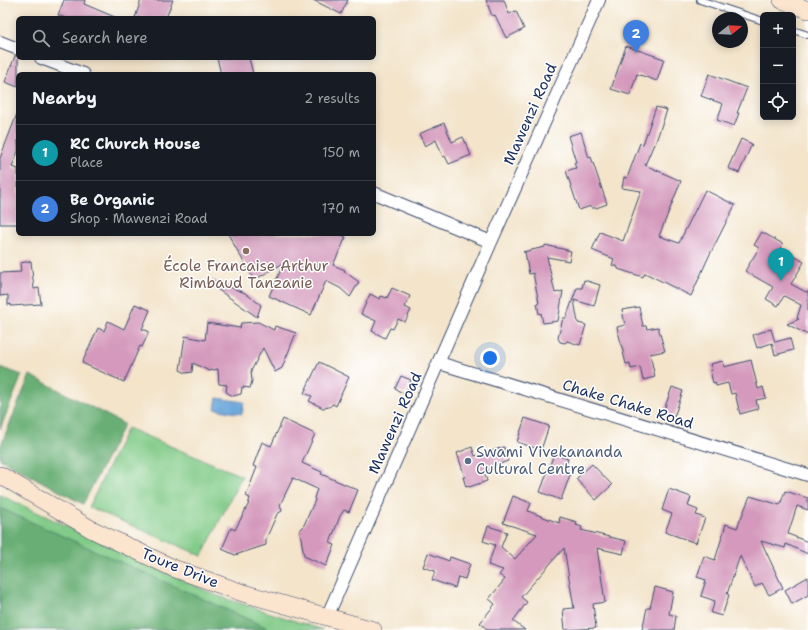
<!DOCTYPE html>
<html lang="en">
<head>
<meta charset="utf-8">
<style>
	:root { --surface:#171b24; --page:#20242c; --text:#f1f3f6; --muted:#9ea1a6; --line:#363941; --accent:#d93025 }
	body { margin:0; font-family:"Shantell Sans",sans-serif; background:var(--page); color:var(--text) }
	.controls { position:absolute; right:12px; top:12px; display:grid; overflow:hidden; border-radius:6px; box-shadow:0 2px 10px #0003 }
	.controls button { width:36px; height:36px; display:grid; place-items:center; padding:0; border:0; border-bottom:1px solid var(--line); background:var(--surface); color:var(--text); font:20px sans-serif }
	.compass { position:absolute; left:712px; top:12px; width:36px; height:36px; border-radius:50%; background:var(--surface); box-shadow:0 2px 10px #0003; rotate:72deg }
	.you { position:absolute; left:490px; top:358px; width:14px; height:14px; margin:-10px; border:3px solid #fff; border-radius:50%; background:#1a73e8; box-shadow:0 0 0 6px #1a73e833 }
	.badge { display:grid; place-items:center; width:26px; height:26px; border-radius:50%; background:var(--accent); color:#fff; font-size:13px; font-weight:700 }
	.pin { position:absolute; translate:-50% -33px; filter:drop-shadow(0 1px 2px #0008) }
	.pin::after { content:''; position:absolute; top:21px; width:14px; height:12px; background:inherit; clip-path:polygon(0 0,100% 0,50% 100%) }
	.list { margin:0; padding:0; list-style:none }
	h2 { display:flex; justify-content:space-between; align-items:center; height:52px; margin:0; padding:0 16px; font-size:17px }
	h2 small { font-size:13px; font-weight:400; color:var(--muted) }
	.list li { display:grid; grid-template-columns:26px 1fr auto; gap:12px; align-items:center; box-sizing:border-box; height:56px; padding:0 16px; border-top:1px solid var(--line) }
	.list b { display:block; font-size:15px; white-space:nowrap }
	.list p { margin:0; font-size:13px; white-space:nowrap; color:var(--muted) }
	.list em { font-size:13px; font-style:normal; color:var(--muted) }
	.icon { flex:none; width:22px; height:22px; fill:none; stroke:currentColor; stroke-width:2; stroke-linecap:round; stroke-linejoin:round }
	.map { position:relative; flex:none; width:808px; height:630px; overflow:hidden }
	.search { position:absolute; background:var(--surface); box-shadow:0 2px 10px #0003; left:16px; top:16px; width:360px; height:44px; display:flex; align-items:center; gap:10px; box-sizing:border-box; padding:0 14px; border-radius:6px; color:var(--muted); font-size:15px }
	.panel { position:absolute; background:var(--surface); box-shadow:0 2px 10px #0003; left:16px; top:72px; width:360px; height:164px; border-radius:6px }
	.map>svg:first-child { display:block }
	.green { fill:#82cb88; stroke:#4e7d73 }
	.forest { fill:#69af74; stroke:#426f69 }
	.water { fill:#68a5da; stroke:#426a9c }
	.building { fill:#d499bc }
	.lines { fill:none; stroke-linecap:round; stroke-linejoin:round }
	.lane-casing { stroke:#3b4a6e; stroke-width:8 }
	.street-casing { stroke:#3b4a6e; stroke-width:14 }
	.secondary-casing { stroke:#3b4a6e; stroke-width:18 }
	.lane { stroke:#fff; stroke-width:6 }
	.street { stroke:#fff; stroke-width:12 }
	.secondary { stroke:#fce5cf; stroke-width:17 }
	.education-dot { fill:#8d6e63; stroke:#fff; stroke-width:1.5 }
	.service-dot { fill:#5c6f8a; stroke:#fff; stroke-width:1.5 }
	.labels { text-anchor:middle; stroke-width:3; stroke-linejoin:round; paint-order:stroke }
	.street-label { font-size:15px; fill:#1b2f5e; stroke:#fff }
	.education-label { font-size:15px; fill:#785e54; stroke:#fff }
	.service-label { font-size:15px; fill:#4e5e75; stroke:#fff; text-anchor:start }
</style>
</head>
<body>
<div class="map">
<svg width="808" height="630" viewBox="0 0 808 630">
	<rect width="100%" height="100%" fill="#fff"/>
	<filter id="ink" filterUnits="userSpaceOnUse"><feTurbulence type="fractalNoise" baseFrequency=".025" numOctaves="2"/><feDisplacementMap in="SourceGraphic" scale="8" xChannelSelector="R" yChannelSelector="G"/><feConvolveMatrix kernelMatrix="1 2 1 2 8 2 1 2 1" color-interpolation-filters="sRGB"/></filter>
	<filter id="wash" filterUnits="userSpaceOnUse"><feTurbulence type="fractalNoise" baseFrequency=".012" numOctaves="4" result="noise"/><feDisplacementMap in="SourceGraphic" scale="16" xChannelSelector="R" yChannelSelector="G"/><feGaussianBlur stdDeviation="0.9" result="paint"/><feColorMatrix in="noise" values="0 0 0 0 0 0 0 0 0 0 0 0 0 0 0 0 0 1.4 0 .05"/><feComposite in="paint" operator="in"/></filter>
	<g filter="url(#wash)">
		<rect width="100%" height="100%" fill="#f3e4ca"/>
		<path class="green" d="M127 428 242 476 202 556 89 507Z
			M0 495 215 595 323 630H0Z"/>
		<path class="forest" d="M0 367 22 375 0 429Z
			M30 375 124 424 83 504 0 459V447Z
			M0 508 272 630H0Z"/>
		<path class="water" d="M217 398 244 402 242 414 215 409Z"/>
		<g id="blocks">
			<path class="building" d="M64 0H85L84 4 117 18H66L58 15Z
				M141 0H173L166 18H135Z
				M313 0H348L341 14Z
				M486 0H504L509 14 516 11 524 29 506 38 495 15 492 16Z
				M626 46 664 59 657 81 637 74 630 95 611 89Z
				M15 56H18V87L5 82Z
				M217 58H249L253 74H221Z
				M709 74 747 88 737 113H739L734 126 717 120 723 104 701 96Z
				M656 107 667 110 655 144H654L645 165 681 181 659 236 679 243 705 190 735 205 709 256 691 296 645 273 643 277 618 269V267L612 265 614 259 592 250 600 232 623 241 641 191 622 188 624 177 627 178 640 143 643 144Z
				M17 114 18 151 12 167 18 169V224H0V158Z
				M444 123 452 142 463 137 471 155 449 164 445 156 443 157 436 140 425 146 419 134Z
				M581 132 589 158 591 157 607 204 596 208H592L591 206 579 210 566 171 576 168 574 163 576 162 568 136Z
				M741 139 752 144 739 173 728 168Z
				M762 232 783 244 781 248 804 262 791 284 806 292 808 291V335L787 324 799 319 797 318 801 305 784 296 778 306 766 299 773 287 745 271 759 248 754 245Z
				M228 234H339L346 237 333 265 345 270 344 271 359 282 350 297 340 288 326 281 311 315 269 296 284 263 254 280Z
				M545 245 571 251 569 261 547 257 555 293 563 291 558 321 543 323 541 313 539 314 537 303H539L533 273 529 274 525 252H523L545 247Z
				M31 261 34 289 39 288 41 304 11 306V304L8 305V295L0 296V273L21 272 20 263Z
				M212 280 245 293 261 305 257 317 210 284Z
				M584 280 600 285 594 306 574 300 578 323 586 325 580 345 567 341 565 343 560 342 558 338 563 318H566L577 288H582Z
				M392 288 410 296 405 307 411 310 405 322 398 319 393 329 390 328 385 338 372 331 376 321 361 314 370 294 380 299 381 296 387 298Z
				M135 304 150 310 142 329 148 331V334L142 347 140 346 124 382 82 363 98 328 104 331 108 321 124 329Z
				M639 307 643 326H646L647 329 658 327 665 351 650 354 655 377 643 380 640 367 631 369 630 363 626 364 617 327 625 325 622 310Z
				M258 322 274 330 275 326 296 333 282 368 275 372 263 348 251 371 252 381 250 388 242 387 241 394 233 396 226 392 227 385 219 384 218 369 209 371 193 363 192 372 186 373 180 370 185 336 205 340 207 323 240 328 241 323Z
				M771 329 775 342 790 338 793 350 775 355 772 343 757 348 753 335Z
				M751 360 758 389 763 387 766 398 756 400 758 409 740 414 735 393 731 394 728 383 716 386 715 382 713 383 710 370H712L710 364 723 361 724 367Z
				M319 362 349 377 336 406 333 404 329 407 323 408 309 401 312 396 304 393Z
				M401 376 411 380 405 394 395 389Z
				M672 387 683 391 674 417 663 413Z
				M525 418 549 426 541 450 517 442Z
				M283 419 315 434 302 463 322 472 321 474 358 490 349 512 344 510 340 516 330 543 335 545 326 566 304 556 300 532V529L304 525 315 500 314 498 317 489 293 478 280 505 282 511 277 514 266 539V545L235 555 222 549 231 528 235 530 248 505 250 498 246 496 257 467 253 466 262 442 271 446Z
				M472 447 475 456 504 447 508 461 491 467 492 469 484 472 487 481 469 487 468 486 466 487 463 477H465L457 453Z
				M554 454 568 459 564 470 571 472 561 500 540 492Z
				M592 464 612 485 596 500 576 479Z
				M669 489 691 497 688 506 698 510 696 515 705 518 696 543 665 532 672 514 662 510Z
				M785 491 808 498V510L797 506 788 534 808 542V554L786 544 785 548 761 541 783 588 769 595 762 583 755 587 740 556 727 594 729 595 722 616 711 613 715 601 701 596 706 580 697 577 704 556 715 560 726 524 737 528 750 496 780 505Z
				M513 496 531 503 528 511 559 523 560 517 577 522 576 525 582 527 581 530 626 541 623 554 597 548 605 602 593 604 596 628 565 630 563 609 574 608 564 548 521 597 527 602 513 621 525 630H488L480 623 495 604 489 599 505 579 499 575 503 570 488 565 495 545 483 541 488 526 507 532 501 547 515 559 537 534 503 523Z
				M428 553 449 561 450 557 470 564 465 579 458 577 455 588 432 580 435 571 423 567Z
				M808 577V595L792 604 785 590Z
				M655 587 673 592 669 614 676 616 674 630H642L647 608H650Z"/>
		</g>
	</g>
	<g filter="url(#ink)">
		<use href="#blocks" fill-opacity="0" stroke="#3b4a6e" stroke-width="1"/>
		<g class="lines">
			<g class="lane-casing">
				<path id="lane" d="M700 0 763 21
					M793 30 808 35"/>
			</g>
			<g class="street-casing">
				<path id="street" d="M0 42 18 49
					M41 58 83 74
					M374 193 491 242
					M439 363 808 475
					M327 617 491 242 599 0"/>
			</g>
			<g class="secondary-casing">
				<path id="secondary" d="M782 0 808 10
					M0 475 91 529 173 568 243 593 373 630"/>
			</g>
			<use href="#lane" class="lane"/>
			<use href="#street" class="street"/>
			<use href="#secondary" class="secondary"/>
		</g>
	</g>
	<circle class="education-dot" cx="246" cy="251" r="4"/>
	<circle class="service-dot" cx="468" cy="461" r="4"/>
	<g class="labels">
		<g class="street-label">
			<text transform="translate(530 114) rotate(-66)" y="5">Mawenzi Road</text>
			<text transform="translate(628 404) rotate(17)" y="5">Chake Chake Road</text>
			<text transform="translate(395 423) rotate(-66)" y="5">Mawenzi Road</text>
			<text transform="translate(180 568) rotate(22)" y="5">Toure Drive</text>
		</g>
		<g class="education-label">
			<text x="246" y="271">École Francaise Arthur<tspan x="246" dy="17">Rimbaud Tanzanie</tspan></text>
		</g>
		<g class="service-label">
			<text x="476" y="457">Swami Vivekananda<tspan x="476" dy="17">Cultural Centre</tspan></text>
		</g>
	</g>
</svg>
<div class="controls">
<button>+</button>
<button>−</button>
<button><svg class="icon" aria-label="locate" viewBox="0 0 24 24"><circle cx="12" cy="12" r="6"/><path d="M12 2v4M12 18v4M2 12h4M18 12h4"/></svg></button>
</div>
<svg class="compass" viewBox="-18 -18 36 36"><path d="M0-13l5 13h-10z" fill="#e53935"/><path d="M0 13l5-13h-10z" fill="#9ea1a6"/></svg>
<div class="you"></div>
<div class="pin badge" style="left:781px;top:281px;background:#0f9aa8">1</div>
<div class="pin badge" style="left:636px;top:53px;background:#3f7fe0">2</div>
<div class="search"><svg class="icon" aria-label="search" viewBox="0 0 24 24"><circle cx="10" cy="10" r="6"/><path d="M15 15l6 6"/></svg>Search here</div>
<section class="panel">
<h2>Nearby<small>2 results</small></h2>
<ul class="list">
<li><span class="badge" style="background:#0f9aa8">1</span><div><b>RC Church House</b><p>Place</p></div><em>150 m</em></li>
<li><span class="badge" style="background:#3f7fe0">2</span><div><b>Be Organic</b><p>Shop · Mawenzi Road</p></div><em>170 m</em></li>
</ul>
</section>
</div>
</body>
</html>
